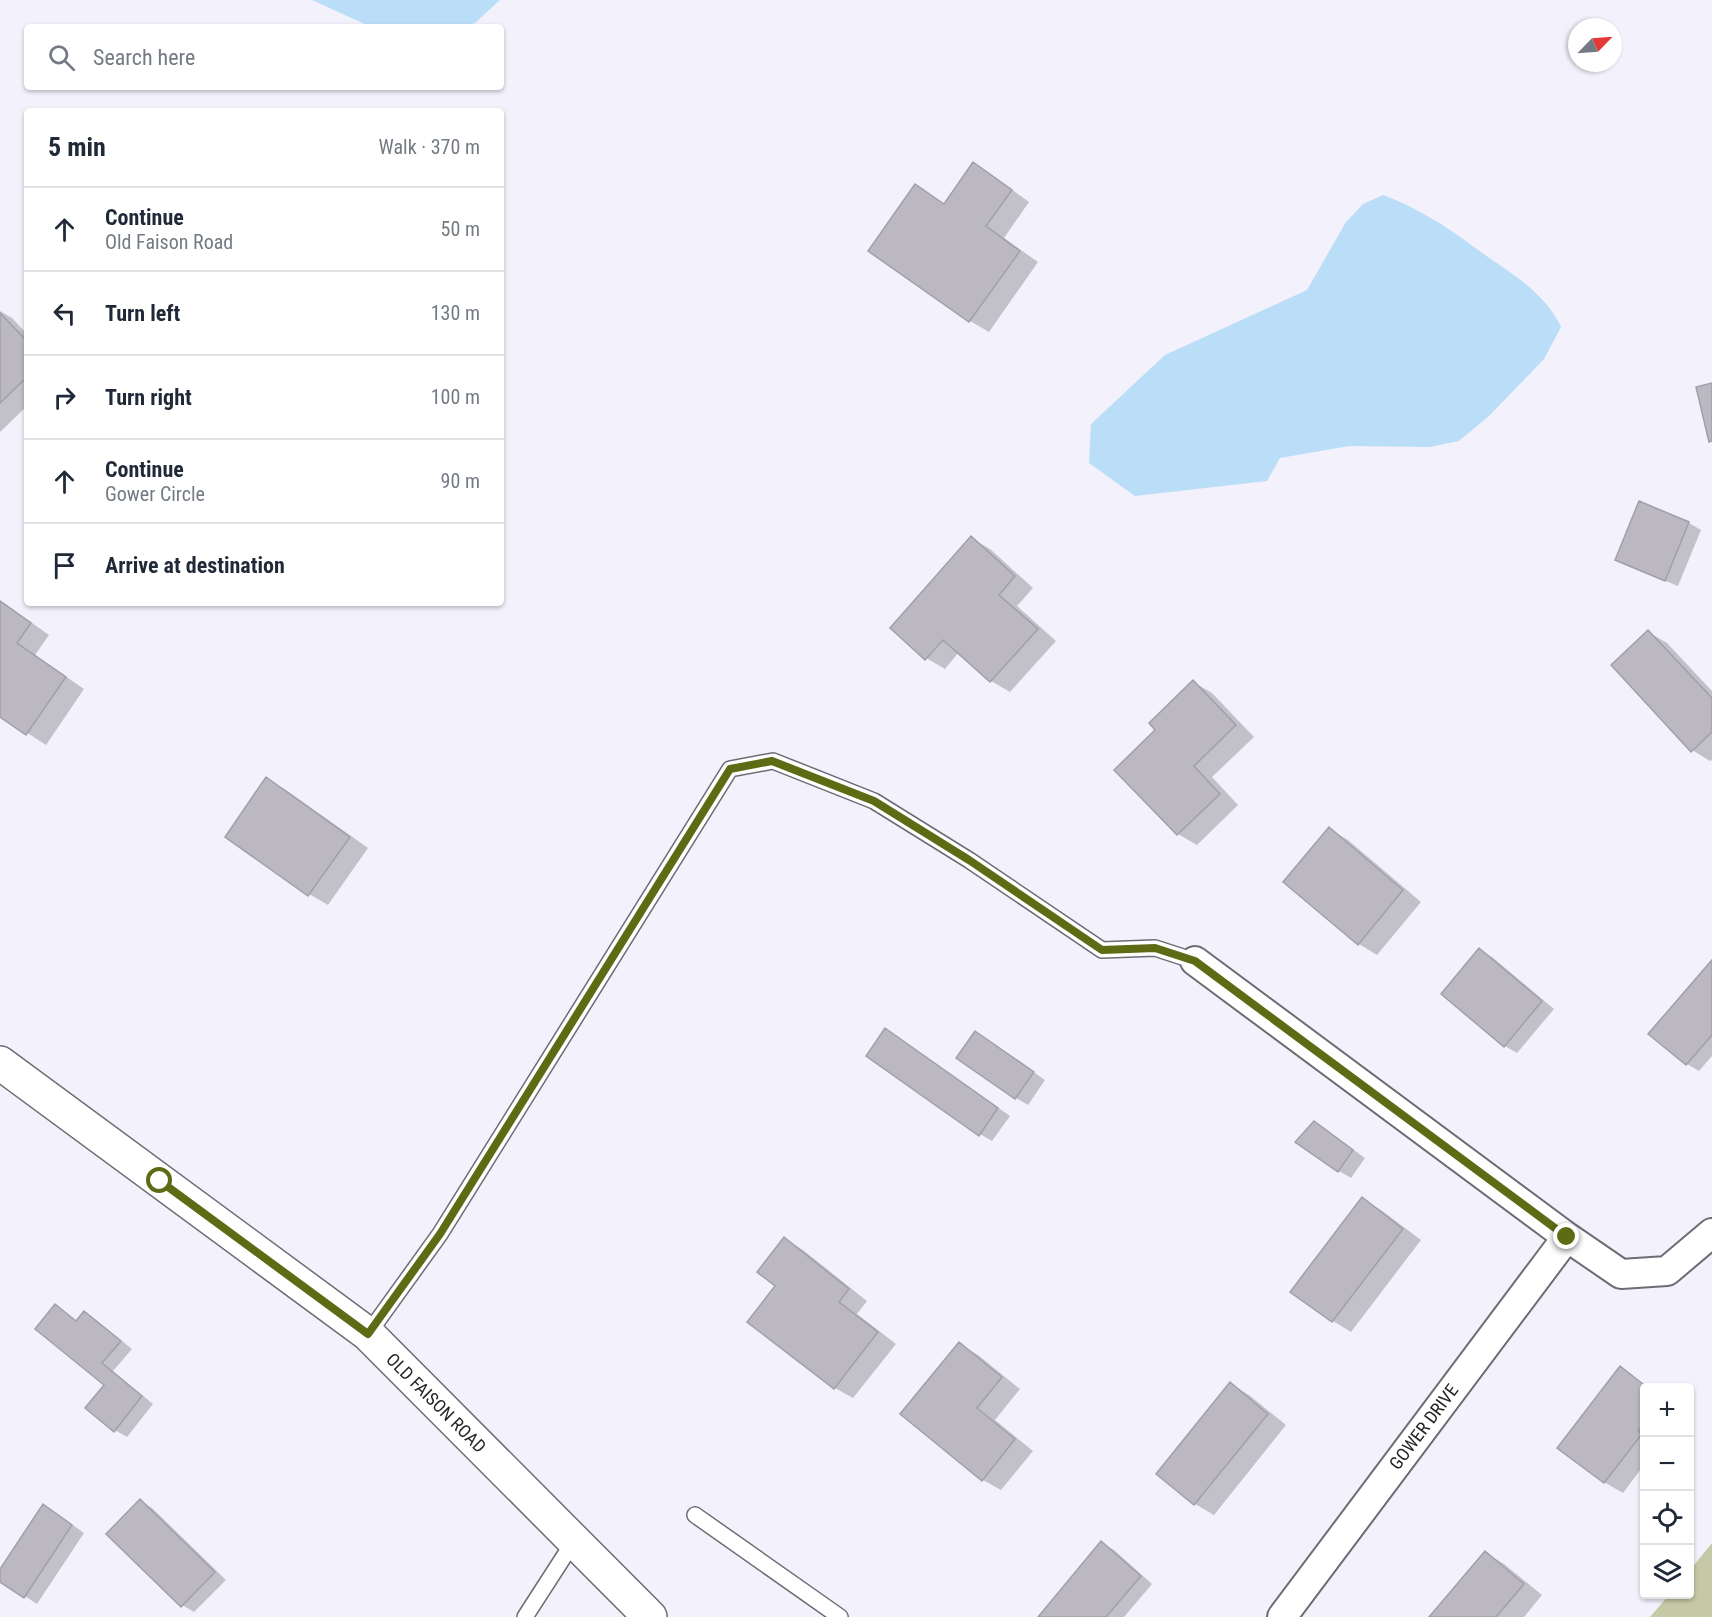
<!DOCTYPE html>
<html lang="en">
<head>
<meta charset="utf-8">
<style>
	:root { --surface:#fff; --page:#f2f2f3; --text:#1f2937; --muted:#747a83; --line:#e0e1e3 }
	body { margin:0; font-family:"Roboto Condensed",sans-serif; background:var(--page); color:var(--text) }
	.controls { position:absolute; right:18px; bottom:18px; display:grid; overflow:hidden; border-radius:6px; box-shadow:0 2px 4px #0004 }
	.controls button { width:54px; height:54px; display:grid; place-items:center; padding:0; border:0; border-bottom:2px solid var(--line); background:var(--surface); color:var(--text); font:30px sans-serif }
	.compass { position:absolute; left:1568px; top:18px; width:54px; height:54px; border-radius:50%; background:var(--surface); box-shadow:0 2px 4px #0004; rotate:65deg }
	.stop { position:absolute; width:18px; height:18px; margin:-14px; border:4px solid #5e6b14; border-radius:50%; background:#fff }
	.stop.end { background:#5e6b14; border-color:#fff; box-shadow:0 2px 6px #0008 }
	.list { margin:0; padding:0; list-style:none }
	h2 { display:flex; justify-content:space-between; align-items:center; height:78px; margin:0; padding:0 24px; font-size:26px }
	h2 small { font-size:20px; font-weight:400; color:var(--muted) }
	.list li { display:grid; grid-template-columns:39px 1fr auto; gap:18px; align-items:center; box-sizing:border-box; height:84px; padding:0 24px; border-top:2px solid var(--line) }
	.list b { display:block; font-size:22px; white-space:nowrap }
	.list p { margin:0; font-size:20px; white-space:nowrap; color:var(--muted) }
	.list em { font-size:20px; font-style:normal; color:var(--muted) }
	.icon { flex:none; width:33px; height:33px; fill:none; stroke:currentColor; stroke-width:2; stroke-linecap:round; stroke-linejoin:round }
	.map { position:relative; flex:none; width:1712px; height:1617px; overflow:hidden }
	.search { position:absolute; background:var(--surface); box-shadow:0 2px 4px #0004; left:24px; top:24px; width:480px; height:66px; display:flex; align-items:center; gap:15px; box-sizing:border-box; padding:0 21px; border-radius:6px; color:var(--muted); font-size:22px }
	.panel { position:absolute; background:var(--surface); box-shadow:0 2px 4px #0004; left:24px; top:108px; width:480px; height:498px; border-radius:6px }
	.map>svg:first-child { display:block }
	.green { fill:#c6c9a5 }
	.water { fill:#bbdef8 }
	.shadow { fill:#0003 }
	.building { fill:#bbb8c2; stroke:#a19fa9; stroke-width:1.5 }
	.lines { fill:none; stroke-linecap:round; stroke-linejoin:round }
	.lane-casing { stroke:#6d6b74; stroke-width:18 }
	.street-casing { stroke:#6d6b74; stroke-width:32 }
	.secondary-casing { stroke:#6d6b74; stroke-width:36 }
	.lane { stroke:#fff; stroke-width:15 }
	.street { stroke:#fff; stroke-width:28 }
	.secondary { stroke:#fff; stroke-width:33 }
	.route { stroke:#5e6b14; stroke-width:8 }
	.labels { text-anchor:middle; stroke-width:4.5; stroke-linejoin:round; paint-order:stroke }
	.street-label { font-size:18px; fill:#252427; stroke:#fff }
</style>
</head>
<body>
<div class="map">
<svg width="1712" height="1617" viewBox="0 0 1712 1617">
	<rect width="100%" height="100%" fill="#f3f1fb"/>
	<path class="green" d="M1712 1543V1617H1650L1669 1595 1690 1594V1570Z"/>
	<path class="water" d="M312 0H500L475 23 460 27H371Z
		M1383 195C1416 207 1446 226 1474 247 1506 271 1543 289 1561 327L1544 359 1489 416 1459 441 1430 447 1349 446 1280 458 1267 481 1135 496 1089 463 1091 424 1165 355 1307 290 1346 222 1363 204Z"/>
	<path class="shadow" d="M973 164 992 175 1029 202 1004 238 1038 262 989 332 970 321 870 250 916 186 945 205Z
		M0 311 12 318 27 334V406L0 432Z
		M1639 503 1689 523 1701 530 1678 586 1629 566 1617 559Z
		M971 538 990 549 1033 588 1017 606 1056 641 1010 692 991 681 959 652 945 669 926 658Z
		M0 600 49 635 35 655 84 689 46 745 0 715Z
		M1648 632 1667 643 1712 691V760L1710 761 1692 750Z
		M1193 682 1212 693 1254 737 1212 777 1238 805 1197 845 1178 834 1116 770 1157 730Z
		M267 779 286 790 368 848 328 905 309 894Z
		M1329 829 1348 840 1421 902 1377 955 1359 944Z
		M1479 950 1492 957 1554 1009 1517 1053 1505 1046 1443 993Z
		M1712 963V1056L1699 1071 1687 1064Z
		M897 1037 1010 1116 992 1141 980 1134Z
		M988 1040 1045 1080 1028 1105 1016 1098Z
		M1326 1130 1365 1158 1351 1178 1339 1171Z
		M1362 1199 1381 1210 1421 1240 1351 1332 1333 1321Z
		M784 1239 803 1250 867 1301 857 1314 896 1344 853 1398 835 1388Z
		M55 1306 77 1321 84 1313 96 1320 132 1349 113 1371 153 1404 127 1437 115 1430 106 1385Z
		M959 1344 978 1355 1020 1389 995 1420 1033 1451 1001 1490 983 1480Z
		M1620 1368 1650 1388H1644V1465L1623 1493 1604 1482Z
		M1230 1384 1249 1395 1286 1425 1214 1515 1195 1504 1158 1474Z
		M140 1501 152 1508 226 1580 194 1612 182 1605Z
		M56 1513 84 1533 37 1604 0 1580V1572Z
		M1101 1543 1114 1550 1152 1584 1124 1617H1040Z
		M1486 1553 1504 1564 1542 1595 1524 1617H1431Z"/>
	<path class="building" d="M973 162 1012 190 986 226 1020 251 969 322 868 251 915 184 944 204Z
		M0 313 27 341V377L0 403Z
		M1712 383V441L1709 442 1696 387Z
		M1639 501 1689 522 1665 581 1615 560Z
		M971 536 1015 576 999 595 1038 629 990 682 943 640 925 660 890 628Z
		M0 601 31 623 17 643 66 677 26 735 0 717Z
		M1648 630 1712 698V732L1691 752 1611 665Z
		M1193 680 1236 725 1194 766 1220 794 1177 835 1114 770 1155 730 1149 723Z
		M266 777 350 837 308 896 225 837Z
		M1329 827 1403 890 1358 945 1283 882Z
		M1479 948 1542 1001 1504 1047 1441 994Z
		M1712 960V1035L1686 1065 1648 1034Z
		M885 1028 998 1108 979 1136 866 1056Z
		M975 1031 1034 1072 1015 1099 956 1058Z
		M1314 1121 1353 1150 1338 1172 1295 1142Z
		M1362 1197 1403 1229 1332 1322 1290 1292Z
		M784 1237 849 1289 839 1302 878 1332 834 1389 747 1322 775 1286 757 1272Z
		M55 1304 76 1321 84 1311 121 1341 102 1363 142 1396 114 1432 85 1408 104 1385 35 1329Z
		M959 1342 1002 1377 977 1408 1015 1439 982 1481 900 1414Z
		M1620 1366 1648 1388H1644V1423L1638 1431 1642 1434 1604 1483 1557 1448Z
		M1230 1382 1268 1414 1194 1505 1156 1474Z
		M140 1499 215 1572 181 1607 106 1534Z
		M43 1504 72 1525 24 1598 0 1582V1569Z
		M1101 1541 1141 1576 1106 1617H1038Z
		M1485 1551 1524 1584 1496 1617H1429Z"/>
	<g class="lines">
		<g class="lane-casing">
			<path id="lane" d="M368 1334 440 1234 730 769 773 761 874 801 969 860 1102 950 1155 948 1195 961
				M695 1515 840 1617
				M525 1617 574 1541"/>
		</g>
		<g class="street-casing">
			<path id="street" d="M1195 961 1567 1237 1621 1274 1667 1271 1712 1233
				M1282 1617 1567 1237"/>
		</g>
		<g class="secondary-casing">
			<path id="secondary" d="M0 1063 368 1334 650 1617"/>
		</g>
		<use href="#lane" class="lane"/>
		<use href="#street" class="street"/>
		<use href="#secondary" class="secondary"/>
	</g>
	<g class="lines">
		<path class="route" d="M160 1181 368 1334 440 1234 730 769 772 761 874 801 969 860 1102 950 1155 948 1195 961 1567 1237"/>
	</g>
	<g class="labels">
		<g class="street-label">
			<text transform="translate(436 1403) rotate(45)" y="6">OLD FAISON ROAD</text>
			<text transform="translate(1424 1427) rotate(-53)" y="6">GOWER DRIVE</text>
		</g>
	</g>
</svg>
<div class="controls">
<button>+</button>
<button>−</button>
<button><svg class="icon" aria-label="locate" viewBox="0 0 24 24"><circle cx="12" cy="12" r="6"/><path d="M12 2v4M12 18v4M2 12h4M18 12h4"/></svg></button>
<button><svg class="icon" aria-label="layers" viewBox="0 0 24 24"><path d="M12 4l9 5-9 5-9-5zM3 14l9 5 9-5"/></svg></button>
</div>
<svg class="compass" viewBox="-18 -18 36 36"><path d="M0-13l5 13h-10z" fill="#e53935"/><path d="M0 13l5-13h-10z" fill="#747a83"/></svg>
<div class="stop" style="left:160px;top:1181px"></div>
<div class="stop end" style="left:1567px;top:1237px"></div>
<div class="search"><svg class="icon" aria-label="search" viewBox="0 0 24 24"><circle cx="10" cy="10" r="6"/><path d="M15 15l6 6"/></svg>Search here</div>
<section class="panel">
<h2>5 min<small>Walk · 370 m</small></h2>
<ul class="list">
<li><svg class="icon" aria-label="ahead" viewBox="0 0 24 24"><path d="M12 20V5M6 11l6-6 6 6"/></svg><div><b>Continue</b><p>Old Faison Road</p></div><em>50 m</em></li>
<li><svg class="icon" aria-label="left" viewBox="0 0 24 24"><path d="M17 20v-9H6M10 6l-5 5 5 5"/></svg><div><b>Turn left</b></div><em>130 m</em></li>
<li><svg class="icon" aria-label="right" viewBox="0 0 24 24"><path d="M7 20v-9h11M14 6l5 5-5 5"/></svg><div><b>Turn right</b></div><em>100 m</em></li>
<li><svg class="icon" aria-label="ahead" viewBox="0 0 24 24"><path d="M12 20V5M6 11l6-6 6 6"/></svg><div><b>Continue</b><p>Gower Circle</p></div><em>90 m</em></li>
<li><svg class="icon" aria-label="arrive" viewBox="0 0 24 24"><path d="M6 21V4h12l-3 4 3 4H6"/></svg><div><b>Arrive at destination</b></div></li>
</ul>
</section>
</div>
</body>
</html>
